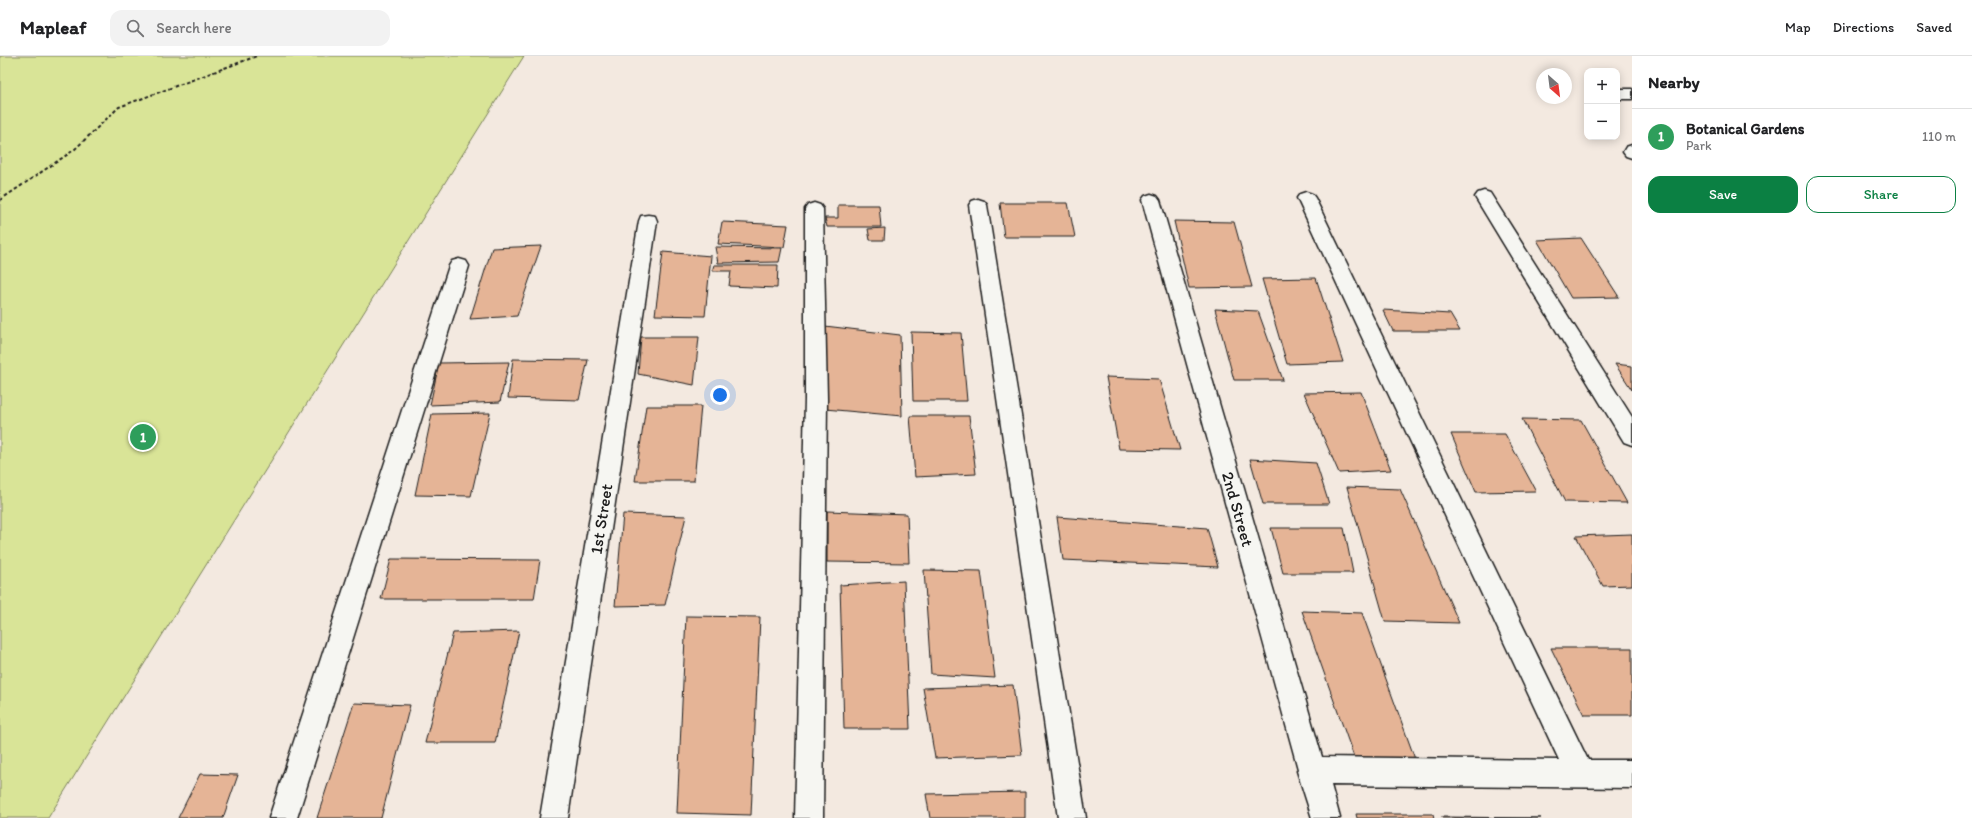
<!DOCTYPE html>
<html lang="en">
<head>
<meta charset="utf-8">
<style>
	:root { --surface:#fff; --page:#f2f2f2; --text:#202124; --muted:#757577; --line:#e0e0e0; --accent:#0b8043 }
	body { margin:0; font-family:Itim,sans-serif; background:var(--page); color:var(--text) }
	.controls { position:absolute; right:12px; top:12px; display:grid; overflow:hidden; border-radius:8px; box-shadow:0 2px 10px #0003 }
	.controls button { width:36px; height:36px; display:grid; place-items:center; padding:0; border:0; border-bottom:1px solid var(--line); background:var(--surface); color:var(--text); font:20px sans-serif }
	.compass { position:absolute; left:1536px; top:12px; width:36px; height:36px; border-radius:50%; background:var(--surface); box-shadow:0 2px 10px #0003; rotate:152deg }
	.you { position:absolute; left:720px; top:339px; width:14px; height:14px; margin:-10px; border:3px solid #fff; border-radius:50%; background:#1a73e8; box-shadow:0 0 0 6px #1a73e833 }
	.badge { display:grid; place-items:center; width:26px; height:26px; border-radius:50%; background:var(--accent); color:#fff; font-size:13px; font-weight:700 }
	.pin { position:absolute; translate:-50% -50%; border:2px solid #fff; box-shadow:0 1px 4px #0006 }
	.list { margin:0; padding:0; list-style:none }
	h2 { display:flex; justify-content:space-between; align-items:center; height:52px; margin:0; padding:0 16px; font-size:17px }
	h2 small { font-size:13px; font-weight:400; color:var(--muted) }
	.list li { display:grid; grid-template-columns:26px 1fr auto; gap:12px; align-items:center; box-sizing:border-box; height:56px; padding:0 16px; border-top:1px solid var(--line) }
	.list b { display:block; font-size:15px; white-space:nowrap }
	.list p { margin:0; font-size:13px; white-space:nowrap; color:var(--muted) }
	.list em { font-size:13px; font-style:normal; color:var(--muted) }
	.actions { display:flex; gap:8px; padding:12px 16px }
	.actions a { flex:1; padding:9px 0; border:1px solid var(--accent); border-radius:12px; text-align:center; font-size:14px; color:var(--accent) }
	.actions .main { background:var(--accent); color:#fff }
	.icon { flex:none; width:22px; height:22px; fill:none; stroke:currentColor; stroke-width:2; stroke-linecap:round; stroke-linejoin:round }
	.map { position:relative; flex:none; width:1632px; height:762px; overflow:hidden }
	header { display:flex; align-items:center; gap:24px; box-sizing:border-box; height:56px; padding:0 20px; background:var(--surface); border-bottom:1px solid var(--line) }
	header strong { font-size:19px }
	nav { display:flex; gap:22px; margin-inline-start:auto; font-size:14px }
	.search { width:280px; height:36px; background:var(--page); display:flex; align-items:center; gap:10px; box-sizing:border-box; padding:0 14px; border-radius:12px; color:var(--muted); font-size:15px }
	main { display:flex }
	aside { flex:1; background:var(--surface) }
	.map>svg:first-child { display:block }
	.green { fill:#d9e497; stroke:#7a805a }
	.building { fill:#e5b496; stroke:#1c1c1c }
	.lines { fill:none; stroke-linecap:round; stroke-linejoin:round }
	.minor-casing { stroke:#1c1c1c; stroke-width:3 }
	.path { stroke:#1c1c1c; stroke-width:2; stroke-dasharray:3.5 2.5; stroke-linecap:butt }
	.minor { fill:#f6f6f2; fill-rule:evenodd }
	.labels { text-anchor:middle; stroke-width:3; stroke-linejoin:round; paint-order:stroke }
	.street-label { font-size:17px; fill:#1c1c1c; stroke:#f6f6f2 }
</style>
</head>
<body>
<header>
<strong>Mapleaf</strong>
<div class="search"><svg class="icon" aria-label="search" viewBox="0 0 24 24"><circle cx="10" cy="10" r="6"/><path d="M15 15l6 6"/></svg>Search here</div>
<nav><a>Map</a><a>Directions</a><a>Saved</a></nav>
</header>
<main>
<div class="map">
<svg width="1632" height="762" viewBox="0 0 1632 762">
	<rect width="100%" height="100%" fill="#f3e9e0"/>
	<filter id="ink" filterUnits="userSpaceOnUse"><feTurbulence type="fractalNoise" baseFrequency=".025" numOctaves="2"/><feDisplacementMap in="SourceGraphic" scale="8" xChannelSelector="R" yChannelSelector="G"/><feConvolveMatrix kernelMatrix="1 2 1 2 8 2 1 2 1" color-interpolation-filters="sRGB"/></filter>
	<g filter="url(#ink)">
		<path class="green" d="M0 0H524L48 762H0Z"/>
		<path class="building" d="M1000 147H1068L1075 181H1004Z
			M838 149H879L881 171H827L825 162H838Z
			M1174 165 1234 166 1252 231 1189 232Z
			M722 166 788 169 784 191 718 188Z
			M885 172 884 184H870L868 173Z
			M1581 182 1619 241 1571 242 1537 184Z
			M541 190 517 260 470 263 492 192Z
			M715 191 782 192 779 206 718 207Z
			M663 196 711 200 705 260 655 259Z
			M714 209H778L777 232 729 230 731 215H712Z
			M1316 222 1343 306 1287 308 1262 223Z
			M1215 253 1258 255 1283 324H1234Z
			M1383 254 1450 258 1460 275H1393Z
			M825 270 900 279 902 360 825 353Z
			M911 276 961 277 967 345H913Z
			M641 281H699L694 329 638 318Z
			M513 303 588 304 579 344 508 342Z
			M509 306 500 346 430 349 439 307Z
			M1615 308 1632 310V334Z
			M1106 321 1159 323 1180 394 1119 393Z
			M1361 336 1391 414 1339 417 1304 337Z
			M646 350H701L694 425H635Z
			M490 357 471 440 415 439 432 358Z
			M910 360H969L976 418 915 421Z
			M1522 363 1581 364 1627 447 1565 446Z
			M1451 378H1505L1536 435 1476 436Z
			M1250 403 1316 407 1329 448H1263Z
			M1347 431 1400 433 1459 567 1385 565Z
			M827 455 907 458 909 507 827 506Z
			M623 458 686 460 665 549 615 550Z
			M1057 461 1207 472 1218 511 1063 504Z
			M1271 472H1344L1353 517H1283Z
			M1632 478V529L1603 530 1576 480Z
			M391 503 540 504 534 543H381Z
			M924 514 981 515 995 622 931 618Z
			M904 525 910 673H844L840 529Z
			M1302 555 1362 557 1415 703 1355 704Z
			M686 560 760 561 751 759 677 757Z
			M519 575 495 687H425L453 577Z
			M1551 592H1632V659H1584Z
			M1013 629 1022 699 935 702 923 632Z
			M354 647 410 649 381 762H317Z
			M200 718 238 719 223 762H178Z
			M1025 736V762H930L926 738Z
			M1356 758H1433L1434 762H1357Z
			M1441 761 1541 762H1442Z"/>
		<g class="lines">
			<g class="minor-casing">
				<path id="minor" d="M1617 33H1632V43H1617Z
					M1632 89V102L1626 100 1623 96 1626 91Z
					M1484 135 1490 137 1632 361V389L1624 386 1475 141 1478 137Z
					M1306 136 1312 138 1315 142 1588 704H1632V732L1331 729 1340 762H1312L1297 715 1298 713 1142 144 1145 140 1151 138 1157 140 1160 144 1322 701 1559 704 1297 142 1300 138Z
					M978 143 984 145 987 149 1086 762H1058L969 149 972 145Z
					M814 147 820 149 823 153 827 343 823 762H795L805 343V153L808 149Z
					M648 159 655 160 657 165 568 762H540L639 165 641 160Z
					M459 203 466 205 469 210 297 762H269L449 210 452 205Z"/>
			</g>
			<path class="path" d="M0 144 74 94 119 51 257 0"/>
			<use href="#minor" class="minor"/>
		</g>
	</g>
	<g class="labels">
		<g class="street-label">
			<text transform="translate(1238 453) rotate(74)" y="6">2nd Street</text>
			<text transform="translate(601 463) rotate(-81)" y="6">1st Street</text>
		</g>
	</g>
</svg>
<div class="controls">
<button>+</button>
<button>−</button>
</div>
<svg class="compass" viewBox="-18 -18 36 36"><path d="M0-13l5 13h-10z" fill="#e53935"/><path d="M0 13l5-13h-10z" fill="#757577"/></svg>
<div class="you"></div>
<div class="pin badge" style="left:143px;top:381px;background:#2e9e5b">1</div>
</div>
<aside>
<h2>Nearby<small></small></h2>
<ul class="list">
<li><span class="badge" style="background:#2e9e5b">1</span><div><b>Botanical Gardens</b><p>Park</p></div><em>110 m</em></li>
</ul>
<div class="actions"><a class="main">Save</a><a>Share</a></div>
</aside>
</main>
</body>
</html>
